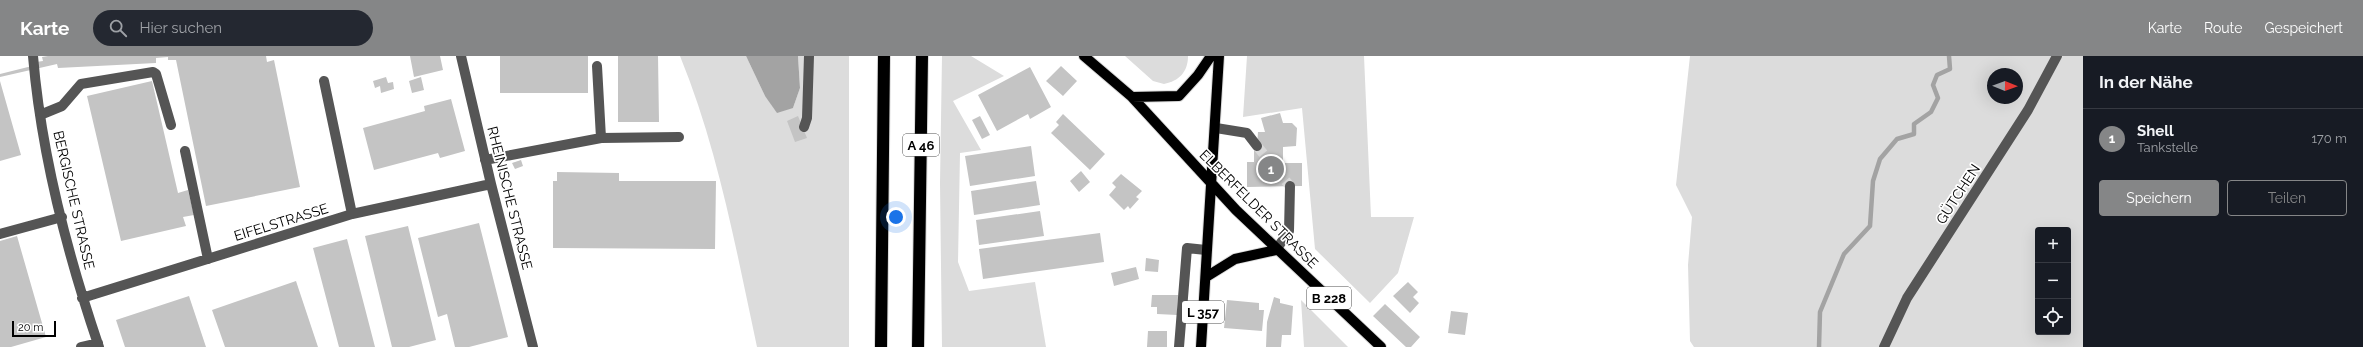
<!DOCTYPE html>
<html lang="de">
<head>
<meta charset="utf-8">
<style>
	:root { --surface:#171b24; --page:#242831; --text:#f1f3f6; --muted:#9ea1a6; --line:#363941; --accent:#858687 }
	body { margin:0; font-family:Raleway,sans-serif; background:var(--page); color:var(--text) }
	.controls { position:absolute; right:12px; bottom:12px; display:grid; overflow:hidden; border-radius:4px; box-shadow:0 4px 16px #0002 }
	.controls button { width:36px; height:36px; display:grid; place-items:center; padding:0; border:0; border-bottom:1px solid var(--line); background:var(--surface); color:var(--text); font:20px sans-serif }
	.compass { position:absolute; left:1987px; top:12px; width:36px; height:36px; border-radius:50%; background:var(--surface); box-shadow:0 4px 16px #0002; rotate:91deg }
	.scale { position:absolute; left:12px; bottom:10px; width:44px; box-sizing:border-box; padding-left:4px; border:2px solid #000; border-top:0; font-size:11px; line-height:14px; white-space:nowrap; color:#000; -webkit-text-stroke:3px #fff; paint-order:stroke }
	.you { position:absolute; left:896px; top:161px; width:14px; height:14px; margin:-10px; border:3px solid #fff; border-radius:50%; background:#1a73e8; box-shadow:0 0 0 6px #1a73e833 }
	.badge { display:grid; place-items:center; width:26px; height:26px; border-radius:50%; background:var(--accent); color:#fff; font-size:13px; font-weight:700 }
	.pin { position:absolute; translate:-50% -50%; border:2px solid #fff; box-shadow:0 1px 4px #0006 }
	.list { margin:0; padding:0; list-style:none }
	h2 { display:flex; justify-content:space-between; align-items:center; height:52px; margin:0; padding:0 16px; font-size:17px }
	h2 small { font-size:13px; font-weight:400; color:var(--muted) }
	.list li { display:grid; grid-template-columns:26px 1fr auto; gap:12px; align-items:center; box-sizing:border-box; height:60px; padding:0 16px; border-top:1px solid var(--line) }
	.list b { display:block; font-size:15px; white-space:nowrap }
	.list p { margin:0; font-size:13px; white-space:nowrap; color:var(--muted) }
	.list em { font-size:13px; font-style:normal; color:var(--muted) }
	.actions { display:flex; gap:8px; padding:12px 16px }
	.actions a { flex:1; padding:9px 0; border:1px solid var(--accent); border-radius:4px; text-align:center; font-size:14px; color:var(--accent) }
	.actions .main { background:var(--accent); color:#fff }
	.icon { flex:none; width:22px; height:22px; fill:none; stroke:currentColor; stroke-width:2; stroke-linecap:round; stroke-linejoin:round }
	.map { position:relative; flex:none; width:2083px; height:291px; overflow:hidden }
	header { display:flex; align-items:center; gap:24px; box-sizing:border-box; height:56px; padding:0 20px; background:var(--accent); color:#fff }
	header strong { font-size:19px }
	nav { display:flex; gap:22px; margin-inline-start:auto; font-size:14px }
	.search { width:280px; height:36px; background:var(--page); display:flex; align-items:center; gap:10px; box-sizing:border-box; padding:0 14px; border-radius:22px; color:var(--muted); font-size:15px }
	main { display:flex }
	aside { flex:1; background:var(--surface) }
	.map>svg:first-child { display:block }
	.green { fill:#dcdcdc; fill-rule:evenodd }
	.water { fill:#a3a3a3 }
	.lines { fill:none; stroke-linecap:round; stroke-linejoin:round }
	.stream { stroke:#a3a3a3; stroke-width:4.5 }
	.building { fill:#c4c4c4 }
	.minor-tunnel { stroke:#d9d9d9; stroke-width:10; stroke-dasharray:10 5; stroke-linecap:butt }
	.major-casing { stroke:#dbdbdb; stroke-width:12 }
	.highway-casing { stroke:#dbdbdb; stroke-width:14 }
	.minor { stroke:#555; stroke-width:10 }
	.major { stroke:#000; stroke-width:10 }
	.highway { stroke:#000; stroke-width:12 }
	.labels { text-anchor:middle; stroke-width:3.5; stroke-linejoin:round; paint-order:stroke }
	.shield { fill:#fff; stroke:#4c4c4c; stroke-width:1 }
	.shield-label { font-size:13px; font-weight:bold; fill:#000 }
	.street-label { font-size:14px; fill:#000; stroke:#fff }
</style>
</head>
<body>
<header>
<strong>Karte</strong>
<div class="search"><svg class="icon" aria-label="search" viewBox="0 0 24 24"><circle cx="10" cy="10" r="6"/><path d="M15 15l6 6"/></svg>Hier suchen</div>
<nav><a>Karte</a><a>Route</a><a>Gespeichert</a></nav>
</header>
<main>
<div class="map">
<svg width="2083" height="291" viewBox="0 0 2083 291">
	<rect width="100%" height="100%" fill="#fff"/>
	<path class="green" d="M680 0H746L765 40 793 52 800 32 798 0H849V291H757C736 193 718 93 680 0Z
		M942 0H971L1004 20 953 45 981 94 960 97 958 206 969 235 1035 226 1046 291H942L940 127Z
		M1125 0H1188C1188 16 1179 25 1164 28L1153 25Z
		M1247 0H1364L1371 161H1414L1398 217 1370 247 1315 193 1302 52 1243 61Z
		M1690 0H2083V291H1694L1690 285 1688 209 1692 161 1676 129ZM1993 18H2017V42H1993ZM2038 174H2068V276H2038Z
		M1301 244 1348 291H1304Z"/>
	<path class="water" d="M746 0H798L800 32 793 52 777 57 765 40Z"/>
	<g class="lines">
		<path class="stream" d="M1819 291 1820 256 1844 198 1870 170 1873 125 1880 103 1897 83 1914 78V68L1931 56 1938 42 1933 29 1937 19 1950 13 1949 0"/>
	</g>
	<path class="building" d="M48 0H266L267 6 274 4 300 131 206 150 176 4H168V1L156 2V7L58 12 57 8 0 21V18L36 9V6L43 5 42 1Z
		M410 0H440L443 14 414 21Z
		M500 0H588V37H500Z
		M618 0H658L659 66H618Z
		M1061 10 1077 25 1063 40 1046 25Z
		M1030 11 1051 51 1030 63 1028 58 997 75 978 39Z
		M386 21 388 27 393 26 394 33 381 37 380 30 375 32 373 25Z
		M421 21 424 34 412 37 409 25Z
		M0 25 21 99 0 105Z
		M152 25 178 137 188 134 194 159 183 161 186 170 121 185 87 40Z
		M451 43 465 95 440 102 438 97 374 114 363 72 425 55 424 50Z
		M1280 57 1283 67H1292L1297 72 1296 90 1283 91V107H1302V130L1247 131V106H1254V89L1257 90 1258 76H1265L1261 62Z
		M1063 58 1105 98 1090 114 1051 77 1059 69 1056 66Z
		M798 60 807 82 795 86 787 65Z
		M980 60 990 79 982 83 972 64Z
		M1031 90 1035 120 970 130 965 100Z
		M521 104 523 110 515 113 512 107Z
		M1081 115 1090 126 1079 136 1070 125Z
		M557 116 619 117V125H716L715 193 553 192V125H557Z
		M1121 118 1142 135 1136 141 1139 143 1130 153 1128 150 1124 154 1109 139 1116 131 1112 127Z
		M1036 125 1040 149 974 159 971 135Z
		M1040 155 1044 180 979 189 976 164Z
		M479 167 508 281 469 291H455L447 258 438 261 418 182Z
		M408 170 436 284 409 291H392L365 180Z
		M1100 177 1104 206 983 223 979 193Z
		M17 180 46 281 11 291H0V185Z
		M347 183 375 291H339L313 192Z
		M1146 202 1159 204 1158 216 1145 215Z
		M1136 211 1139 223 1114 230 1111 217Z
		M296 225 318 291H225L212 254Z
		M1408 226 1418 236 1413 241 1419 247 1410 257 1393 240Z
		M1152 239H1178L1177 259 1157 258V251H1151Z
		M189 240 206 291H125L116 264Z
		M1274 241 1280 243V247L1293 250 1291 279H1282L1281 291H1266L1267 266Z
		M1227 244 1259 247V254H1264L1262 275 1224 272Z
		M1385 248 1420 281 1411 291H1406L1373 260Z
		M1451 255 1468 257 1465 279 1448 277Z
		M1148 275H1167V291H1147Z"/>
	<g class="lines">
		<path class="minor-tunnel" d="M1257 90 1290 130"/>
		<g class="major-casing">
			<path id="major" d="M1084 0 1132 41 1236 154 1381 291
				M1132 41 1179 40 1198 19 1211 0
				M1206 221 1235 203 1276 194
				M1201 291 1219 0"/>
		</g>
		<g class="highway-casing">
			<path id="highway" d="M881 291 884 0
				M918 291 922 0"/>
		</g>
		<path class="minor" d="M33 0C41 96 68 200 99 291
			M461 0 491 128 533 291
			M324 25 352 158
			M40 59 62 50 81 28 153 16 156 18 171 69
			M804 71 807 62 809 0
			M1216 72 1247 77 1257 90
			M601 82 679 81
			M185 95 208 203
			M485 104 601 82 597 10
			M0 178 62 161
			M1276 194 1289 175 1290 130
			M82 242 352 158 491 128
			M81 291 98 287
			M1179 291 1187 192 1206 194
			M1884 291 1907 242 2028 54 2057 0"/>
		<use href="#major" class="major"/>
		<use href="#highway" class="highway"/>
	</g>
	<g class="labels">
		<g class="shield">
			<rect x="903" y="78" width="36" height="22" rx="3"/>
			<rect x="1307" y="231" width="44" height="22" rx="3"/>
			<rect x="1182" y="245" width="42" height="22" rx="3"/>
		</g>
		<g class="shield-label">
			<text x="921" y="94">A 46</text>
			<text x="1329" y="247">B 228</text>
			<text x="1203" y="261">L 357</text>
		</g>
		<g class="street-label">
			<text transform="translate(1958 138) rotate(-57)" y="5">GÜTCHEN</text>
			<text transform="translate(510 142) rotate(76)" y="5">RHEINISCHE STRASSE</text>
			<text transform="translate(74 144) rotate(77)" y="5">BERGISCHE STRASSE</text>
			<text transform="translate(1259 153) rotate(45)" y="5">ELBERFELDER STRASSE</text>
			<text transform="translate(281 166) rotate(-17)" y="5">EIFELSTRASSE</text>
		</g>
	</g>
</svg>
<div class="controls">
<button>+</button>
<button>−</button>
<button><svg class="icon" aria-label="locate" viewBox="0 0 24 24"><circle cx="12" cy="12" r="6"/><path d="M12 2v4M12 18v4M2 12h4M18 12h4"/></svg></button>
</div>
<svg class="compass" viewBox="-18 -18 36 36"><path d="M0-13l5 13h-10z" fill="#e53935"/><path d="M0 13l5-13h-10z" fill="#9ea1a6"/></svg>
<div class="scale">20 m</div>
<div class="you"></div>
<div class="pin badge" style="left:1271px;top:113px">1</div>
</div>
<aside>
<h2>In der Nähe<small></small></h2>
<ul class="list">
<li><span class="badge">1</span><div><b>Shell</b><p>Tankstelle</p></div><em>170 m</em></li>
</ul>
<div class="actions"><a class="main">Speichern</a><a>Teilen</a></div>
</aside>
</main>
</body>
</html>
